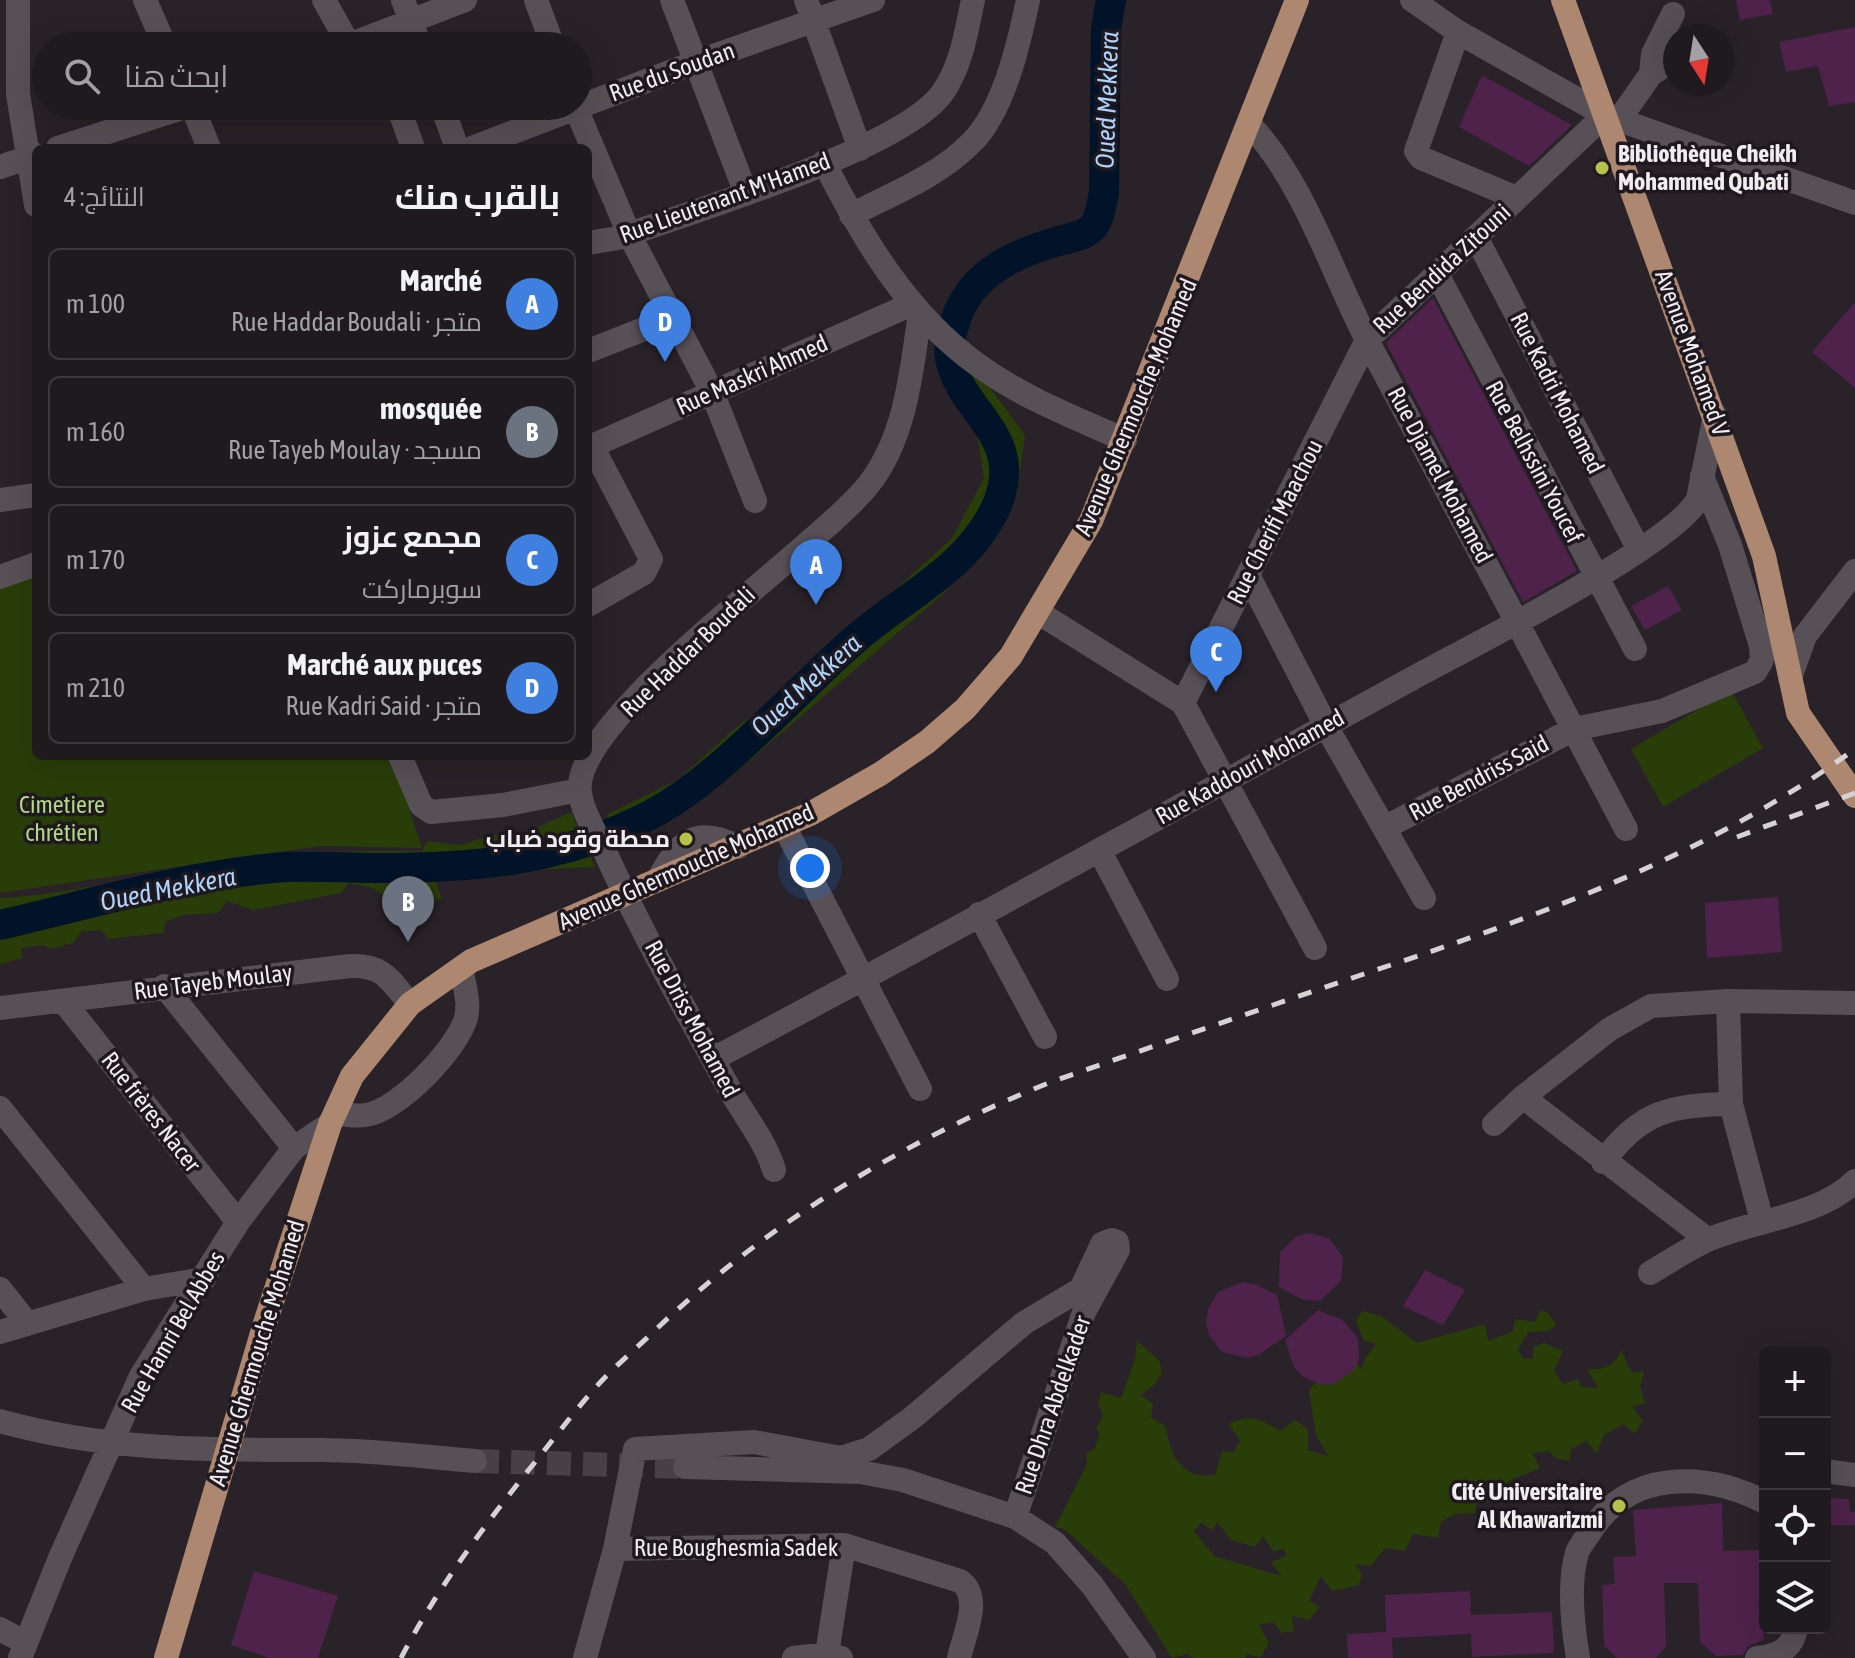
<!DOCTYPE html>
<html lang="ar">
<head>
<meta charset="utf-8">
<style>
	:root { --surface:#1f1a1e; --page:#2c272b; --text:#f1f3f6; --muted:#a1a1a4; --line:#3c383c; --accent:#7c3aed }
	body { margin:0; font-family:"Asap Condensed",Cairo,sans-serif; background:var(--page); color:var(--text); direction:rtl }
	.controls { position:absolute; right:24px; bottom:24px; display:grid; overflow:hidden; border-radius:12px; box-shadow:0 8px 32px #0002 }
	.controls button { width:72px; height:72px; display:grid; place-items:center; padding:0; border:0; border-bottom:2px solid var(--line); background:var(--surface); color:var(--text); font:40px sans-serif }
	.compass { position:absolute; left:1663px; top:24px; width:72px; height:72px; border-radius:50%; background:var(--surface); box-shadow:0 8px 32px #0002; rotate:168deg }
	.you { position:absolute; left:810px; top:868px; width:28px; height:28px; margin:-20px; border:6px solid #fff; border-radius:50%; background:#1a73e8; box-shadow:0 0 0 12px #1a73e833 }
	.badge { display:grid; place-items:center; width:52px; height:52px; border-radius:50%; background:var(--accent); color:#fff; font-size:26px; font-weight:700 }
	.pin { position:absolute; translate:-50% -66px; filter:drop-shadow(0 2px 4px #0008) }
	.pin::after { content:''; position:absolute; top:42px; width:28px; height:24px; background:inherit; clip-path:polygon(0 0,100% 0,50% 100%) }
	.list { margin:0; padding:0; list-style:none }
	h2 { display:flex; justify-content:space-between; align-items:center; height:104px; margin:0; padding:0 32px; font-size:34px }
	h2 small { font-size:26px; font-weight:400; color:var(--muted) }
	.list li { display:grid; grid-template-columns:52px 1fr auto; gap:24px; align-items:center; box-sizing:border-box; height:112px; margin:0 16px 16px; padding:0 16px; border:2px solid var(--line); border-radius:12px }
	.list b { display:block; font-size:30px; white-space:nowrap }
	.list p { margin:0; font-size:26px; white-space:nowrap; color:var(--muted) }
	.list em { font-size:26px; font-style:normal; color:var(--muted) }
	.icon { flex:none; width:44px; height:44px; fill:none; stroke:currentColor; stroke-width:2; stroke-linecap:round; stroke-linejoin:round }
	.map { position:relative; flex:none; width:1855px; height:1658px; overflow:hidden; direction:ltr }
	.search { position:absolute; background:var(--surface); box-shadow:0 8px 32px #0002; left:32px; top:32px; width:560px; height:88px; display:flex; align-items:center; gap:20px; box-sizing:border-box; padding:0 28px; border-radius:44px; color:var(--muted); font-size:30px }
	.panel { position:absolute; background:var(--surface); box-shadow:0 8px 32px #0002; left:32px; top:144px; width:560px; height:616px; border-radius:12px; direction:rtl }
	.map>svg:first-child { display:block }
	.green { fill:#293d09; fill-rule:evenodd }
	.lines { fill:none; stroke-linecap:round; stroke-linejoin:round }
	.river { stroke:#001329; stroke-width:30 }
	.building { fill:#4e224a }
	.minor-tunnel { stroke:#474046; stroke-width:24; stroke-dasharray:24 12; stroke-linecap:butt }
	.minor { stroke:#575056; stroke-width:24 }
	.major { stroke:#ad876f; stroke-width:24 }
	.rail { stroke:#d6d1d5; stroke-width:5; stroke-dasharray:14 14; stroke-linecap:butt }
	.poi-dot { fill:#b5c249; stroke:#1f191f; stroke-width:3 }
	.labels { text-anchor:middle; stroke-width:7; stroke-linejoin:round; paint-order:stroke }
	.street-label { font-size:24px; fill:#f0ecf0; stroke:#1f191f }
	.poi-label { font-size:24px; font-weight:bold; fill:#f0ecf0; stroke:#1f191f; text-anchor:end }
	.park-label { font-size:24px; fill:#b1d884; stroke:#1f191f }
	.water-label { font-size:26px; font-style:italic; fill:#add3fc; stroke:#1f191f }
</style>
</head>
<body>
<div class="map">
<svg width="1855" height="1658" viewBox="0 0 1855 1658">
	<rect width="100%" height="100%" fill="#292228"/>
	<path class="green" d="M943 353 989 386 1025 435 1017 494 1004 497 1011 503 994 539 945 592 727 780 674 819 621 844 619 836 629 830 611 828 606 815 679 779 733 730 779 696 952 538 984 478 976 428ZM967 545 949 580 930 584 909 610 878 617 851 648 836 674 770 722 745 751 695 791 679 795 678 808 634 828 637 817 660 805 673 808 677 792C699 781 723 771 740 753 748 744 752 732 761 723 781 701 814 691 834 667 863 634 856 617 906 607L924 579 944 580 950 555Z
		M36 572V756H391L422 848 319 846 0 893V584Z
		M1731 690 1763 748 1663 807 1631 749Z
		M571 812 595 867 433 874 442 899 393 903 373 888 349 883 341 893 253 910 227 901 218 913 183 915 165 922 164 933 108 939 101 930 82 931 73 943 51 949 44 945 21 948 23 958 0 964V898C79 893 156 872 234 860 296 850 360 851 422 851L427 841 459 845 501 833 518 836Z
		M1540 1310 1548 1313 1557 1325 1548 1331 1529 1332 1518 1349 1523 1359 1533 1358V1347L1544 1343 1563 1351 1554 1371 1563 1384 1578 1379 1581 1387 1598 1388 1587 1369C1605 1370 1614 1367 1621 1350L1632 1373 1644 1371 1640 1387 1645 1403 1632 1407 1643 1420 1635 1434 1623 1424 1604 1435 1597 1453 1586 1441 1570 1450V1461L1556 1458 1549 1451 1532 1453 1540 1468 1509 1481 1494 1503 1477 1499 1475 1513 1455 1514 1441 1522 1438 1538 1413 1534 1405 1551 1385 1548 1371 1566 1355 1564 1362 1574 1359 1585 1332 1591 1321 1576 1309 1601 1320 1607 1309 1620 1292 1616 1294 1631 1281 1633 1273 1622 1259 1625 1269 1643 1260 1658 1248 1654 1245 1658H1193L1187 1654 1172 1658 1125 1584 1064 1529 1055 1527 1087 1464 1086 1454 1094 1449 1100 1434 1096 1428 1103 1415 1098 1403 1101 1392 1121 1398 1135 1359 1137 1341 1159 1360 1162 1373 1155 1384 1141 1395 1153 1404 1151 1417 1165 1426C1171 1455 1180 1479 1215 1475L1222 1451 1234 1452 1240 1440 1228 1424C1251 1414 1259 1418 1280 1431L1295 1420 1308 1429V1450L1328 1456 1316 1435 1309 1391 1322 1373 1353 1356 1361 1370 1366 1357 1376 1344 1364 1341 1356 1321 1362 1311 1381 1316 1417 1343 1485 1324 1488 1341 1513 1331 1515 1319 1535 1322ZM1217 1522 1231 1540 1255 1547 1263 1536 1273 1551 1284 1549 1286 1556 1271 1562 1281 1576 1214 1556 1194 1531 1201 1523 1212 1530Z"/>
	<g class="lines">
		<path class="river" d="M0 925C90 904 181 877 273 868 306 865 341 868 374 868 475 868 561 862 652 814 720 778 793 694 852 642 901 598 969 569 997 505 1026 435 960 413 950 358 947 346 954 325 958 313 975 272 1015 254 1055 242 1065 239 1082 237 1091 229 1100 221 1101 205 1104 193L1106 29 1111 0"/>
	</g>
	<path class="building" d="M1736 0H1770L1773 14 1740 20Z
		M1855 27V102L1829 106 1818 66 1786 72 1779 42Z
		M1482 75 1572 125 1529 166 1459 127Z
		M1433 298 1577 571 1523 602 1386 343Z
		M1855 302V388L1812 352Z
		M1668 586 1682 610 1645 630 1631 606Z
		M1778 897 1782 952 1707 958 1705 903Z
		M1308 1233 1329 1238 1343 1257 1341 1281 1320 1301 1301 1299 1279 1287 1280 1252 1297 1236Z
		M1425 1270 1465 1290 1443 1325 1403 1306Z
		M1242 1282 1255 1284 1277 1295 1286 1336 1260 1354 1248 1358 1222 1352 1209 1335 1206 1322 1208 1309 1218 1292Z
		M1318 1310 1343 1320 1358 1339 1359 1359 1354 1370 1334 1384 1322 1385 1302 1376 1294 1367 1285 1340Z
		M1831 1498 1849 1499 1850 1512H1855V1525H1831Z
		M1722 1503 1723 1551 1760 1550 1764 1640 1748 1646 1743 1655 1716 1656 1700 1642 1698 1583H1664L1666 1646 1656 1658H1617L1604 1646 1602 1585 1615 1584 1613 1557 1636 1556 1633 1510Z
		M254 1571 338 1596 318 1658H270L231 1645Z
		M1470 1591 1471 1615 1552 1612 1554 1653 1472 1657 1471 1634 1392 1638 1393 1658H1348L1347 1634 1386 1632 1385 1595Z"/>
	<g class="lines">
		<path class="minor-tunnel" d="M475 1461 685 1467"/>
		<path class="minor" d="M18 0V94L36 205
			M145 0 165 46
			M324 0 349 45
			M403 0 420 46
			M536 0 553 46
			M672 0 745 191
			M806 0 860 149
			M1412 0 1458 32 1605 115 1855 203
			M1458 32 1416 151 1421 158 1517 198
			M346 46 465 0
			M1651 74 1653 54 1673 14
			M192 106 209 148
			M398 106 413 148
			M442 106 457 148
			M575 106 629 234 712 392 755 501
			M1618 121 1651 74 1675 59
			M1250 125C1304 182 1332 273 1368 342 1454 505 1541 666 1626 829
			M58 148 188 106
			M472 148 696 62 873 0
			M824 162C862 238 908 315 978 365 1023 398 1076 418 1125 440
			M0 167 36 155
			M851 215C892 194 939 176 972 142 1004 110 1019 43 1028 0
			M1476 237 1639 550
			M588 243 618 238C689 212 904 149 943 92 962 64 966 32 973 0
			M1437 274 1635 649
			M588 351 675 317
			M0 500 36 495
			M1248 575 1326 726 1424 898
			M0 577 36 564
			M588 605 644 573 651 559 592 446 912 304
			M1039 613 1183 703 1315 948
			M1790 678 1805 636 1855 571
			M1183 703 1367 340 1605 115
			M400 756 421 805 431 812 503 805 579 790
			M784 826 920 1089
			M1384 828 1574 729 1662 711 1755 672 1762 660 1761 646 1730 545 1702 476
			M1099 850 1167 979
			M658 880C678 842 696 825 738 847
			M979 914 1045 1037
			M164 986 294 1148
			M1728 1001 1731 1104 1762 1221
			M64 1002 238 1222
			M0 1008 350 966C384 965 389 979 410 1004
			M713 1059C951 933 1187 802 1424 672 1477 643 1675 544 1698 499L1715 415
			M1523 1097 1708 1240
			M0 1108 144 1289
			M335 1114C344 1114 356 1117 366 1115 399 1110 457 1049 466 1018 470 1002 464 984 461 969
			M1494 1124 1523 1097 1610 1029 1651 1006 1728 1001 1855 1003
			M1603 1162C1640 1111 1671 1105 1731 1104
			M774 1170C766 1142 744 1115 730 1090 687 1013 643 935 606 854 598 836 583 814 580 793 569 719 821 546 869 484 906 437 912 369 920 312
			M1650 1273C1669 1262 1689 1248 1710 1239 1755 1220 1819 1216 1855 1181
			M0 1289 27 1323
			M0 1332 144 1289 204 1279
			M0 1421C106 1451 214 1450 322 1450 373 1450 425 1457 475 1461
			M685 1467 860 1472 903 1480 1015 1517 1055 1543 1092 1585 1144 1658
			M1825 1471 1855 1475
			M615 1549 844 1545 960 1581C983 1597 964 1635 959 1658
			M0 1629 26 1643
			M827 1654 844 1545
			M20 1658 60 1558 141 1376 238 1222 294 1148 330 1124
			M585 1658 615 1549 635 1449 754 1442 841 1458 869 1449 912 1418 1024 1323 1081 1289 1102 1244 1112 1240 1117 1242 1118 1250 1084 1312 1015 1517
			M794 1658 827 1654 841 1658
			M1578 1658C1573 1628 1568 1583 1577 1553 1579 1546 1586 1539 1590 1532 1629 1470 1704 1471 1765 1502
			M1757 1658C1777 1656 1793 1649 1796 1628"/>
		<path class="major" d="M1563 0 1764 556 1798 713 1855 796
			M166 1658 265 1323 330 1124 352 1076 410 1004 471 961 810 814 880 774 927 742 965 709 1011 656 1091 521 1297 0"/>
		<path class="rail" d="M1737 837 1855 793
			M401 1658C435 1592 481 1530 527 1472 550 1444 572 1414 596 1387 612 1369 631 1353 648 1337 765 1224 901 1142 1051 1082 1154 1046 1258 1010 1361 975 1535 917 1705 858 1855 749"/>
	</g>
	<g class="poi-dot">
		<circle cx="1602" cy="168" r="8"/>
		<circle cx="686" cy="839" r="8"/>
		<circle cx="1619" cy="1506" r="8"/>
	</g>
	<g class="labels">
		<g class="street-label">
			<text transform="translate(672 72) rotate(-20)" y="8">Rue du Soudan</text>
			<text transform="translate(725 198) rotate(-20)" y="8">Rue Lieutenant M'Hamed</text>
			<text transform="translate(1442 269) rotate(-43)" y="8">Rue Bendida Zitouni</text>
			<text transform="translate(1692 353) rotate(70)" y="8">Avenue Mohamed V</text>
			<text transform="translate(752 375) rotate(-24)" y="8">Rue Maskri Ahmed</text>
			<text transform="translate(1557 393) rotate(63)" y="8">Rue Kadri Mohamed</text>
			<text transform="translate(1136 407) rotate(-67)" y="8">Avenue Ghermouche Mohamed</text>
			<text transform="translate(1534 462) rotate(62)" y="8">Rue Belhssini Youcef</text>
			<text transform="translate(1440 475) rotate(62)" y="8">Rue Djamel Mohamed</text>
			<text transform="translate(1275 522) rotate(-63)" y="8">Rue Cherifi Maachou</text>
			<text transform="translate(688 652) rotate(-44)" y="8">Rue Haddar Boudali</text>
			<text transform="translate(1250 767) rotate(-29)" y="8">Rue Kaddouri Mohamed</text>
			<text transform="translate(1479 778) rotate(-28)" y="8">Rue Bendriss Said</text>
			<text transform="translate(686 867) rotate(-24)" y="8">Avenue Ghermouche Mohamed</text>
			<text transform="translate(213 982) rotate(-7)" y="8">Rue Tayeb Moulay</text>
			<text transform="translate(692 1019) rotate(62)" y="8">Rue Driss Mohamed</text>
			<text transform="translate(151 1112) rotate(52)" y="8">Rue frères Nacer</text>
			<text transform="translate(173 1332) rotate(-60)" y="8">Rue Hamri Bel Abbes</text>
			<text transform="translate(257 1353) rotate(-73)" y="8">Avenue Ghermouche Mohamed</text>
			<text transform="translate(1053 1405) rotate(-71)" y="8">Rue Dhra Abdelkader</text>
			<text x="736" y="1556">Rue Boughesmia Sadek</text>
		</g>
		<g class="poi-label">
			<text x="1618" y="162" text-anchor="start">Bibliothèque Cheikh<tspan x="1618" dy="28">Mohammed Qubati</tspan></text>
			<text x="670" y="847">محطة وقود ضباب</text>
			<text x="1603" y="1500">Cité Universitaire<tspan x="1603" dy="28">Al Khawarizmi</tspan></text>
		</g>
		<g class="park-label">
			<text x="62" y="813">Cimetiere<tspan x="62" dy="28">chrétien</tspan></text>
		</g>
		<g class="water-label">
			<text transform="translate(1107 100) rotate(-88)" y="9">Oued Mekkera</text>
			<text transform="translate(806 685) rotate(-42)" y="9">Oued Mekkera</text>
			<text transform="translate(168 889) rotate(-11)" y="9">Oued Mekkera</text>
		</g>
	</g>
</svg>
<div class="controls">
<button>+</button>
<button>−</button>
<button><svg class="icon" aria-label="locate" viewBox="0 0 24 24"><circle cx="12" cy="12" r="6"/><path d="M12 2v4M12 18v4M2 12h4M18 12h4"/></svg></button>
<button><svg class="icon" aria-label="layers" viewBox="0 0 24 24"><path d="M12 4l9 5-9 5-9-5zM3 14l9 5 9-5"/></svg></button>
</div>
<svg class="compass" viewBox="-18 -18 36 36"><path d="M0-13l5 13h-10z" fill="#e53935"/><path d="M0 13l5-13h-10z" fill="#a1a1a4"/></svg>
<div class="you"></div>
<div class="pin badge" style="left:816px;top:605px;background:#3f7fe0">A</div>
<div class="pin badge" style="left:408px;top:942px;background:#6b7280">B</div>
<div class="pin badge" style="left:1216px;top:692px;background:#3f7fe0">C</div>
<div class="pin badge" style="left:665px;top:362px;background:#3f7fe0">D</div>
<div class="search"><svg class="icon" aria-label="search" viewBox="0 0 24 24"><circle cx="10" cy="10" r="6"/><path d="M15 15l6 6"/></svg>ابحث هنا</div>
<section class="panel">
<h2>بالقرب منك<small>النتائج: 4</small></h2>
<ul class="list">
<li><span class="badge" style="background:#3f7fe0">A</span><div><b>Marché</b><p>متجر · Rue Haddar Boudali</p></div><em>100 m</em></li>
<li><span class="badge" style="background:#6b7280">B</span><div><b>mosquée</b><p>مسجد · Rue Tayeb Moulay</p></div><em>160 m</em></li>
<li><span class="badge" style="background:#3f7fe0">C</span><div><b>مجمع عزوز</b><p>سوبرماركت</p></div><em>170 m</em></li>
<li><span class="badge" style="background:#3f7fe0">D</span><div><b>Marché aux puces</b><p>متجر · Rue Kadri Said</p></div><em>210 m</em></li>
</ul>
</section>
</div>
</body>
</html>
